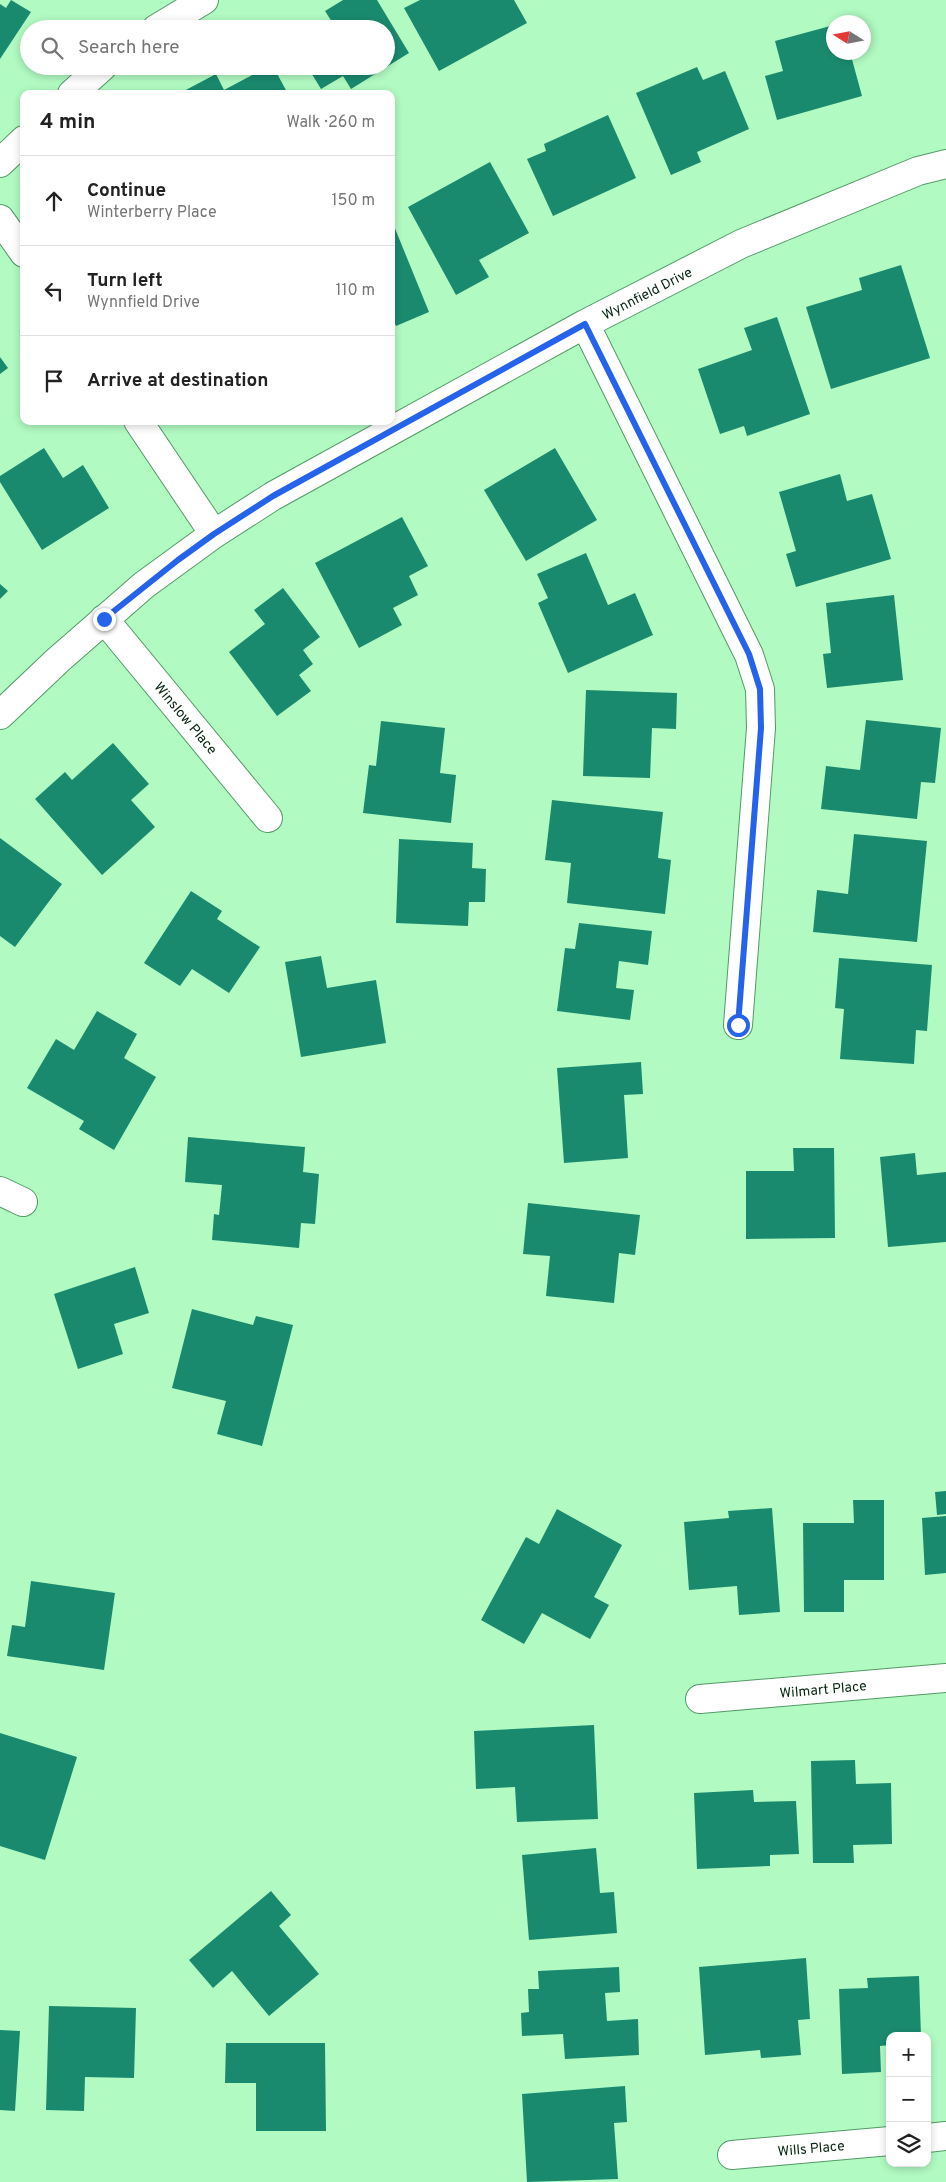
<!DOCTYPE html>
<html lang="en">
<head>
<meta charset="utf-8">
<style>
	:root { --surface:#fff; --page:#f6f6f6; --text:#222; --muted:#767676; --line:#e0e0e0 }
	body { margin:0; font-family:Overpass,sans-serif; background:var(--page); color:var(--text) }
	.controls { position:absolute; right:15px; bottom:15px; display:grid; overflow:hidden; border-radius:10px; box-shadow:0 2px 8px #0003 }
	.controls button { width:45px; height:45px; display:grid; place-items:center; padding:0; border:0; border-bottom:1px solid var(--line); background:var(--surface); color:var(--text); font:25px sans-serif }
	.compass { position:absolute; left:826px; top:15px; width:45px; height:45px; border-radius:50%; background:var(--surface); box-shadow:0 2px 8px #0003; rotate:281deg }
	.stop { position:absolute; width:15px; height:15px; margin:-11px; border:4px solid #2563eb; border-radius:50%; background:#fff }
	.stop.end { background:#2563eb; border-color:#fff; box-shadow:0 1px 5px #0008 }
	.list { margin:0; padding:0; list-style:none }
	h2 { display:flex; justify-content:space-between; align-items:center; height:65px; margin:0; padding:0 20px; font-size:21px }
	h2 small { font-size:16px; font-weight:400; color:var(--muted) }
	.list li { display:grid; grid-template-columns:32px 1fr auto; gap:15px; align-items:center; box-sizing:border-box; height:90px; padding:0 20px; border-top:1px solid var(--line) }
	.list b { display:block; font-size:19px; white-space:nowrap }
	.list p { margin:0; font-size:16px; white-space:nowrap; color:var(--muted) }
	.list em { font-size:16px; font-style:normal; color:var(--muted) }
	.icon { flex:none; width:28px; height:28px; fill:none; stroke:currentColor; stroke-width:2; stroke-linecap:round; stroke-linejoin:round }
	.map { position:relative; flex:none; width:946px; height:2182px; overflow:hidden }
	.search { position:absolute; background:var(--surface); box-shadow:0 2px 8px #0003; left:20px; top:20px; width:375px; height:55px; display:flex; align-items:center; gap:12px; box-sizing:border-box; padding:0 18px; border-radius:28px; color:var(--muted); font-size:19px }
	.panel { position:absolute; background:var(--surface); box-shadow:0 2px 8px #0003; left:20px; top:90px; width:375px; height:335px; border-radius:10px }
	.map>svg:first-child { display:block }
	.building { fill:#1a8a6f }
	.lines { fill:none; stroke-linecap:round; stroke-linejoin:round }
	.minor-casing { stroke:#539a67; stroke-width:30 }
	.minor { stroke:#fff; stroke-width:28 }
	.route { stroke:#2563eb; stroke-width:6 }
	.labels { text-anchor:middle; stroke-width:5; stroke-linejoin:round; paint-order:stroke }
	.street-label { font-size:14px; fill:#072511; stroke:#fff }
</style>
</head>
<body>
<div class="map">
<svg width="946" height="2182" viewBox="0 0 946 2182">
	<rect width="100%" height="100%" fill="#b1fac2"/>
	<path class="building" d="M11 0 31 12 0 59V4L6 8Z
		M343 0H377L409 53 351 89 343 76 321 89 307 66H386V29H320L332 22 325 11Z
		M420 0H514L527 23 439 71 404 8Z
		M834 25V52H850L862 96 777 120 765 76 783 71 775 41Z
		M269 66H273L288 94 182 92 216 74 224 90Z
		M697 67 703 80 725 71 749 129 697 152 701 162 671 175 636 93Z
		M608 115 636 178 553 216 527 159 546 151 544 144Z
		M490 162 529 233 479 260 489 277 456 295 408 207Z
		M394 226 429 312 396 326 391 315V227Z
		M901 265 930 358 831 389 806 307 862 290 859 278Z
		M777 317 810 414 747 436 744 426 720 434 698 369 752 350 744 328Z
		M0 357 8 368 0 374Z
		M44 448 63 478 83 465 109 508 42 550 0 482V476Z
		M555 448 597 520 526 561 484 490Z
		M840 474 847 501 872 494 891 559 796 587 786 554 796 551 779 492Z
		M402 517 428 566 409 576 418 595 393 608 402 625 359 648 315 563Z
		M586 553 608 605 635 593 653 635 568 673 538 603 548 598 537 574Z
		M0 584 8 591 0 599Z
		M283 588 320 637 303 650 313 664 299 675 311 691 277 716 229 652 265 624 254 610Z
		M894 595 903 680 827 688 823 654 831 653 826 603Z
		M586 690 677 693 676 729 652 728 650 778 583 776Z
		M866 720 941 728 935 783 921 782 917 819 821 809 826 766 860 770Z
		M381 721 445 728 440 773 456 775 451 823 363 813 369 765 376 766Z
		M113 743 149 784 131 800 155 827 102 875 35 799 65 772 72 780Z
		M552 800 663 812 658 858 671 860 665 914 567 903 571 863 545 860Z
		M854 834 927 841 917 942 813 932 817 890 848 894Z
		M0 838 62 884 15 947 0 936Z
		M399 839 473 843 472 868 486 869 485 902H469L468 926 396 923Z
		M191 891 222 911 217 919 260 947 229 993 192 969 180 986 144 963Z
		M579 923 652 931 648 965 619 961 616 988 634 990 630 1020 557 1011 565 948 575 949Z
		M321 956 327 988 376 980 386 1043 301 1057 285 962Z
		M839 958 932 965 927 1031 916 1030 914 1064 840 1059 844 1009 835 1008Z
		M97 1011 137 1034 124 1058 156 1077 114 1150 79 1129 84 1121 27 1088 56 1039 74 1050Z
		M641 1062 643 1094 624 1095 628 1158 564 1163 557 1068Z
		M188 1137 305 1147 303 1172 319 1174 315 1224 301 1223 299 1248 212 1240 214 1214 219 1215 222 1185 185 1182Z
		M793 1148H834L835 1238 746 1239V1171H794Z
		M915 1153 917 1175 946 1172V1242L888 1247 880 1157Z
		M528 1203 640 1215 635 1255 619 1253 614 1303 546 1296 550 1256 523 1254Z
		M135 1267 149 1313 114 1324 123 1354 78 1369 54 1294Z
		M192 1309 253 1325 256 1316 293 1325 262 1446 217 1434 226 1401 172 1388Z
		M946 1491V1514L937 1515 935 1492Z
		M853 1500H884V1580H844V1612H804L803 1523H854Z
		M772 1508 780 1612 739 1615 737 1586 689 1590 684 1522 729 1518 728 1511Z
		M557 1509 622 1545 594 1597 609 1605 590 1639 542 1613 524 1644 481 1620 526 1537 539 1544Z
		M946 1516V1573L925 1575 922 1518Z
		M31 1581 115 1593 104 1670 7 1656 12 1625 25 1627Z
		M594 1725 598 1819 517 1822 515 1787 476 1789 474 1731Z
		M0 1733 77 1757 45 1860 0 1846Z
		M855 1760 856 1784 891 1783 892 1844 853 1845 854 1863H813L811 1761Z
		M753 1790 754 1802 796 1801 799 1854 770 1855V1866L697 1869 694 1793Z
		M596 1848 600 1893 614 1892 617 1933 529 1940 522 1855Z
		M271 1891 291 1915 279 1926 319 1974 269 2016 232 1971 213 1988 189 1960Z
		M806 1958 810 2019 798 2020 801 2055 761 2058 760 2050 705 2055 699 1967Z
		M619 1967 620 1992 605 1993 607 2021 638 2019 639 2055 565 2059 563 2034 522 2036 521 2013 529 2012 528 1989H539L538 1971Z
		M919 1976 921 2036H890V2045L880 2046 881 2072 842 2074 839 1989 868 1988 867 1978Z
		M49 2006 136 2008 134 2078 85 2077 84 2111 46 2110Z
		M0 2030 20 2031 15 2111 0 2110Z
		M226 2043H325L326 2131H256V2083H225Z
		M625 2086 627 2122 614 2123 618 2179 527 2182 522 2094Z"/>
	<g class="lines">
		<g class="minor-casing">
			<path id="minor" d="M156 29 204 0
				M72 94 103 66
				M0 163 24 140
				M0 219 24 253
				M585 324 749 655 760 689 761 728 738 1025
				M138 421 214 534
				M104 619 268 818
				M0 715 58 660 144 585 214 534 273 496 585 324 741 244 918 171 946 164
				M0 1191 23 1202
				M700 1699 946 1678
				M927 2138 946 2136
				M732 2155 890 2141"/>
		</g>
		<use href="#minor" class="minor"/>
	</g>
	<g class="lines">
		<path class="route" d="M104 619 178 560 214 534 273 496 585 324 749 654 760 689 761 728 738 1025"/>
	</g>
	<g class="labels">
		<g class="street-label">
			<text transform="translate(647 293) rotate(-27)" y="5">Wynnfield Drive</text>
			<text transform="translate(186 718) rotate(50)" y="5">Winslow Place</text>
			<text transform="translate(823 1689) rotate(-5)" y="5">Wilmart Place</text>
			<text transform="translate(811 2148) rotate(-5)" y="5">Wills Place</text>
		</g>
	</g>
</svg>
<div class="controls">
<button>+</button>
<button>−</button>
<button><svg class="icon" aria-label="layers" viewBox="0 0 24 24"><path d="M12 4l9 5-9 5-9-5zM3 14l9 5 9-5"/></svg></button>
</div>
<svg class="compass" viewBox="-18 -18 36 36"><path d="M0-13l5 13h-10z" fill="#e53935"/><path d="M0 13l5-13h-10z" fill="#767676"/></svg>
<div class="stop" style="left:738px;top:1025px"></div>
<div class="stop end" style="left:104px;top:619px"></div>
<div class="search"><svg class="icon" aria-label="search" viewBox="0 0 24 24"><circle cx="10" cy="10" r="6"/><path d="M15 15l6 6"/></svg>Search here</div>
<section class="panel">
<h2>4 min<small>Walk · 260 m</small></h2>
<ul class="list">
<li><svg class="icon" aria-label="ahead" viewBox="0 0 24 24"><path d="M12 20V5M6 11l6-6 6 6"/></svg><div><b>Continue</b><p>Winterberry Place</p></div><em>150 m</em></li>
<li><svg class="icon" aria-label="left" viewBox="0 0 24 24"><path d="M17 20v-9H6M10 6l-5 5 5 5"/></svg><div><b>Turn left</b><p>Wynnfield Drive</p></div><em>110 m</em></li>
<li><svg class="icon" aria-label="arrive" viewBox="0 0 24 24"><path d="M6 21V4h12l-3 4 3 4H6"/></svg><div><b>Arrive at destination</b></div></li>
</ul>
</section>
</div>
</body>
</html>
